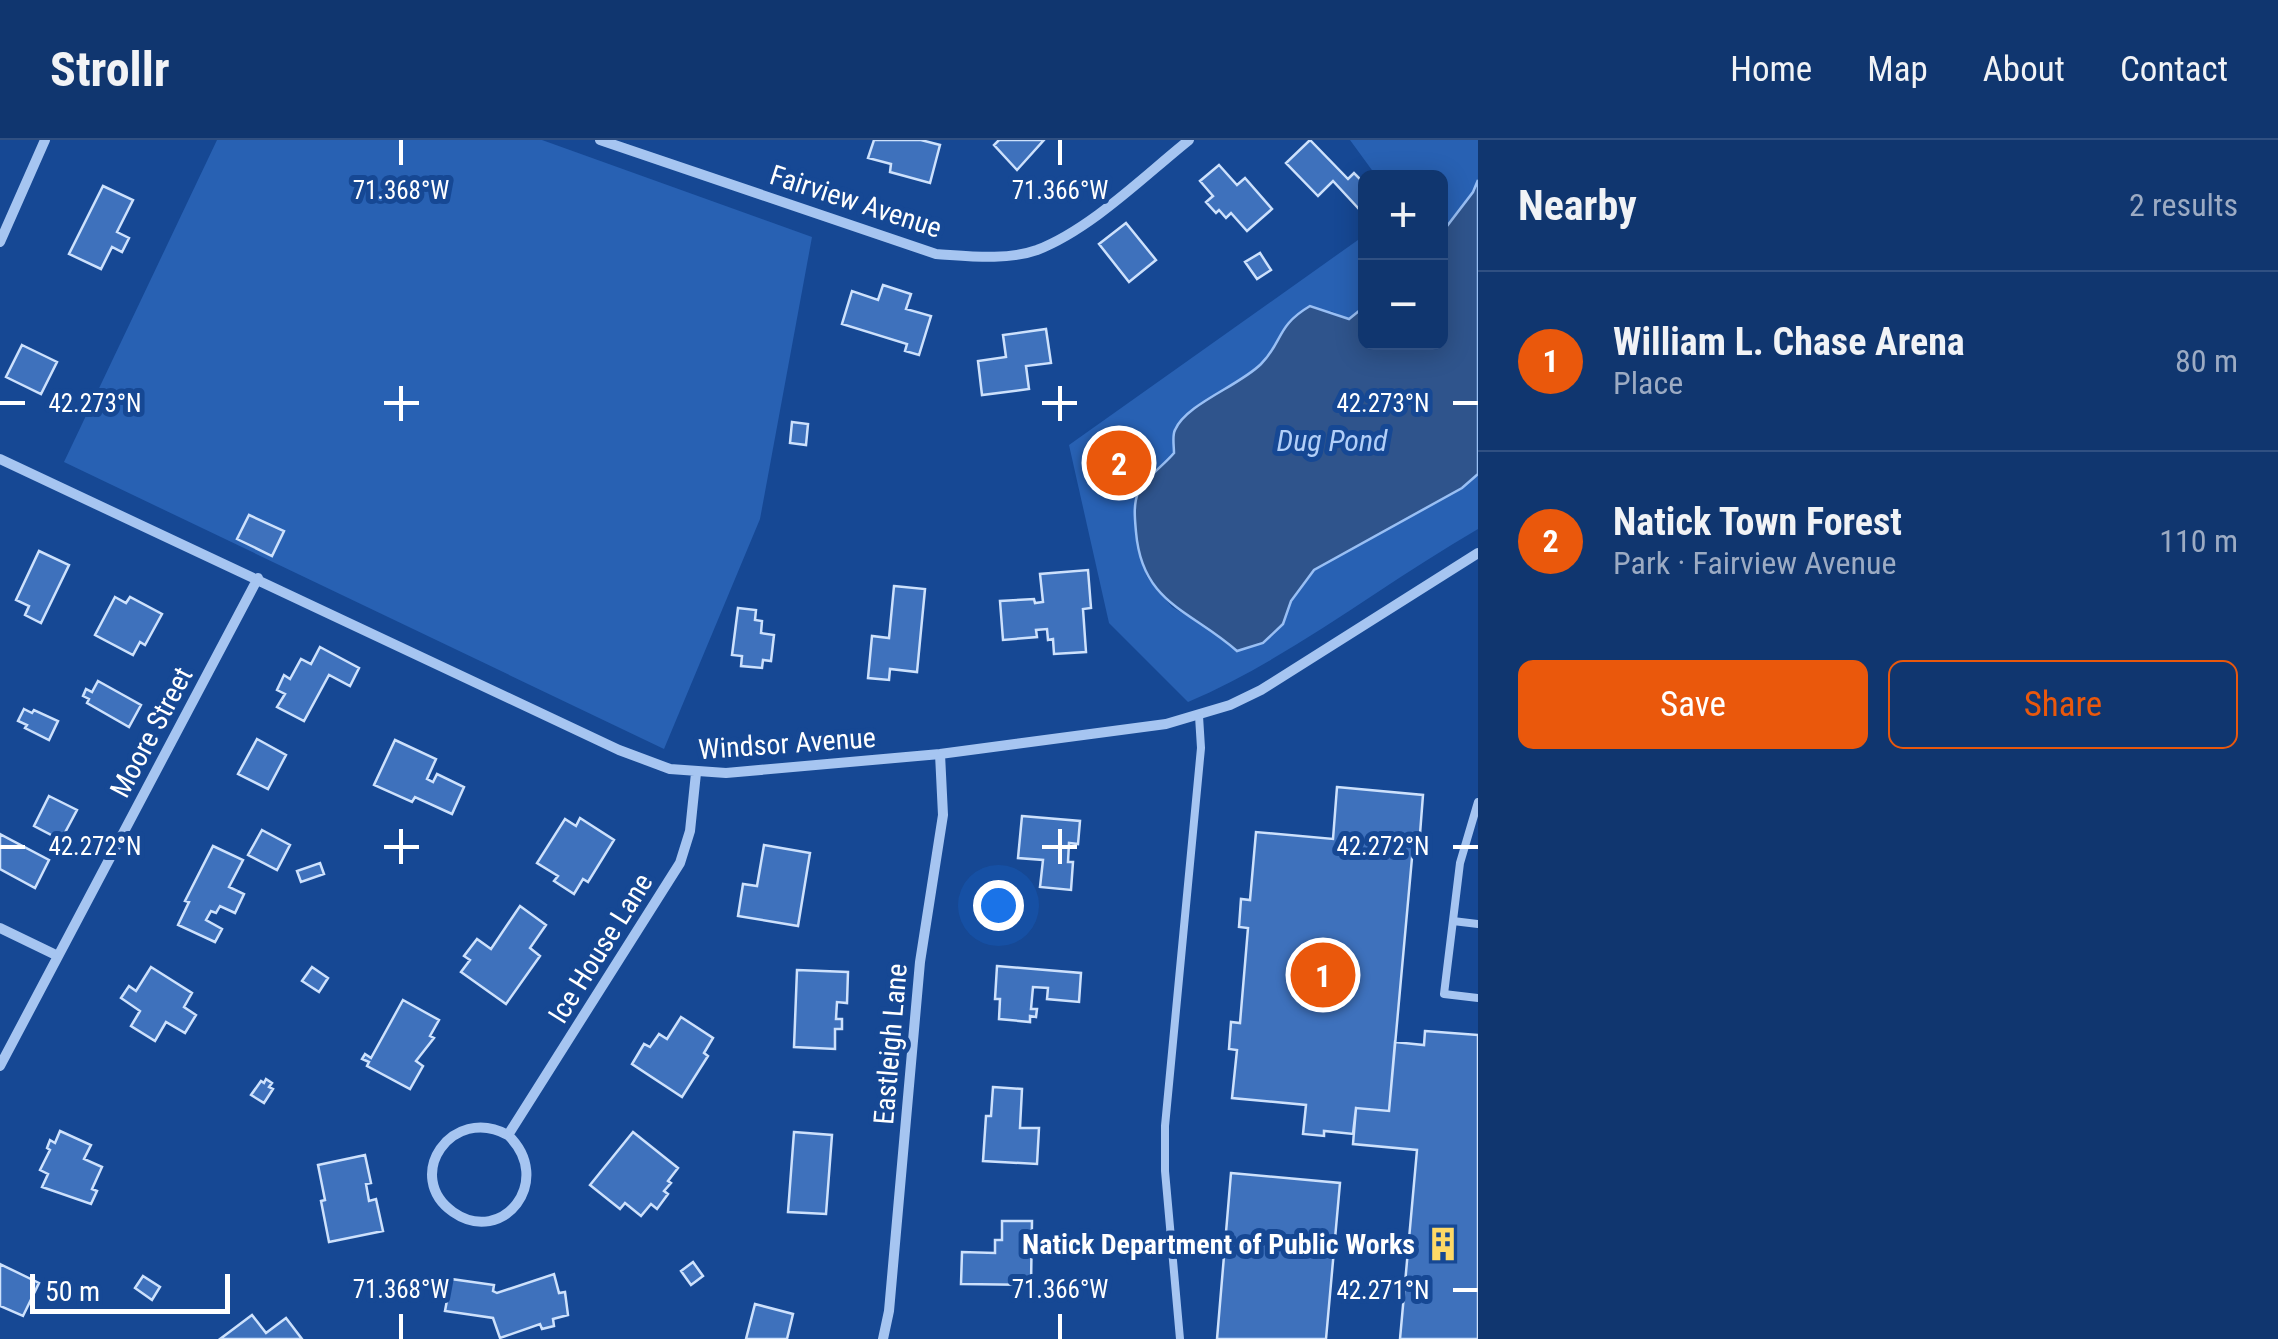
<!DOCTYPE html>
<html lang="en">
<head>
<meta charset="utf-8">
<style>
	:root { --surface:#10366f; --page:#193e74; --text:#f1f3f6; --muted:#9cabc3; --line:#305082; --accent:#ea580c }
	body { margin:0; font-family:"Roboto Condensed",sans-serif; background:var(--page); color:var(--text) }
	.controls { position:absolute; right:30px; top:30px; display:grid; overflow:hidden; border-radius:15px; box-shadow:0 5px 25px #0003 }
	.controls button { width:90px; height:90px; display:grid; place-items:center; padding:0; border:0; border-bottom:2px solid var(--line); background:var(--surface); color:var(--text); font:50px sans-serif }
	.scale { position:absolute; left:30px; bottom:25px; width:200px; box-sizing:border-box; padding-left:10px; border:5px solid #fff; border-top:0; font-size:28px; line-height:35px; white-space:nowrap; color:#fff; -webkit-text-stroke:8px #164894; paint-order:stroke }
	.you { position:absolute; left:998px; top:765px; width:35px; height:35px; margin:-25px; border:8px solid #fff; border-radius:50%; background:#1a73e8; box-shadow:0 0 0 15px #1a73e833 }
	.badge { display:grid; place-items:center; width:65px; height:65px; border-radius:50%; background:var(--accent); color:#fff; font-size:32px; font-weight:700 }
	.pin { position:absolute; translate:-50% -50%; border:5px solid #fff; box-shadow:0 2px 10px #0006 }
	.list { margin:0; padding:0; list-style:none }
	h2 { display:flex; justify-content:space-between; align-items:center; height:130px; margin:0; padding:0 40px; font-size:42px }
	h2 small { font-size:32px; font-weight:400; color:var(--muted) }
	.list li { display:grid; grid-template-columns:65px 1fr auto; gap:30px; align-items:center; box-sizing:border-box; height:180px; padding:0 40px; border-top:2px solid var(--line) }
	.list b { display:block; font-size:38px; white-space:nowrap }
	.list p { margin:0; font-size:32px; white-space:nowrap; color:var(--muted) }
	.list em { font-size:32px; font-style:normal; color:var(--muted) }
	.actions { display:flex; gap:20px; padding:30px 40px }
	.actions a { flex:1; padding:22px 0; border:2px solid var(--accent); border-radius:15px; text-align:center; font-size:35px; color:var(--accent) }
	.actions .main { background:var(--accent); color:#fff }
	.map { position:relative; flex:none; width:1478px; height:1199px; overflow:hidden }
	header { display:flex; align-items:center; gap:60px; box-sizing:border-box; height:140px; padding:0 50px; background:var(--surface); border-bottom:2px solid var(--line) }
	header strong { font-size:48px }
	nav { display:flex; gap:55px; margin-inline-start:auto; font-size:35px }
	main { display:flex }
	aside { flex:1; background:var(--surface) }
	.map>svg:first-child { display:block }
	.green { fill:#2861b3 }
	.water { fill:#2f548c; stroke:#99bff4; stroke-width:2.5 }
	.building { fill:#3e71bc; stroke:#cde1fc; stroke-width:2.5 }
	.lines { fill:none; stroke-linecap:round; stroke-linejoin:round }
	.service { stroke:#a6c5f1; stroke-width:8 }
	.minor { stroke:#a6c5f1; stroke-width:10 }
	.ticks { fill:none; stroke:#fff; stroke-width:4 }
	.labels { text-anchor:middle; stroke-width:10; stroke-linejoin:round; paint-order:stroke }
	.street-label { font-size:28px; fill:#fff; stroke:#164894 }
	.poi-label { font-size:28px; font-weight:bold; fill:#fff; stroke:#164894; text-anchor:end }
	.water-label { font-size:30px; font-style:italic; fill:#b2cff8; stroke:#164894 }
	.ticks-label { font-size:25px; text-anchor:middle; fill:#fff; stroke:#164894; stroke-width:10; stroke-linejoin:round; paint-order:stroke }
</style>
</head>
<body>
<header>
<strong>Strollr</strong>
<nav><a>Home</a><a>Map</a><a>About</a><a>Contact</a></nav>
</header>
<main>
<div class="map">
<svg width="1478" height="1199" viewBox="0 0 1478 1199">
	<rect width="100%" height="100%" fill="#164894"/>
	<path class="green" d="M217 0H542L812 97 760 379 664 609 64 322Z
		M1350 0H1478V40L1473 52 1441 94 1440 38 1377 37Z
		M1365 95V166L1349 179 1331 171 1225 251 1190 272 1174 313 1138 351 1134 375 1137 408 1147 437 1172 467 1215 492 1237 511 1283 484 1291 461 1314 430 1462 348 1478 334V389C1381 445 1291 518 1188 562L1109 483 1069 305Z"/>
	<path class="water" d="M1478 40V334L1462 348 1314 430 1291 461 1283 484 1263 503 1237 511C1191 470 1142 464 1136 392 1135 380 1133 365 1138 353 1143 340 1164 325 1174 313 1174 306 1172 295 1175 290 1186 264 1239 246 1261 224 1283 202 1276 186 1310 166L1349 179 1365 166 1366 202H1440L1441 94 1473 52Z"/>
	<path class="building" d="M874 0H921L940 5 930 43 890 32 891 24 868 18Z
		M999 0H1044L1017 30 994 5Z
		M1310 0 1348 39 1354 33 1366 45V63L1359 69 1333 41 1318 56 1286 23Z
		M1219 25 1237 45 1245 38 1272 69 1247 91 1231 73 1226 78 1219 70 1216 73 1206 62 1213 56 1200 41Z
		M103 46 133 60 117 92 129 98 122 112 112 107 101 129 69 114Z
		M1126 83 1156 120 1129 142 1099 104Z
		M1260 113 1271 130 1257 139 1245 122Z
		M883 145 911 154 906 169 931 176 919 215 905 211 907 204 842 184 852 151 878 160Z
		M1046 189 1051 223 1026 226 1029 249 982 255 978 221 1006 217 1003 195Z
		M22 205 57 222 41 254 6 237Z
		M792 282 808 284 806 305 790 303Z
		M249 375 284 391 272 416 237 399Z
		M39 411 69 425 41 483 25 475 29 466 16 460Z
		M1088 430 1091 468 1083 469 1086 512 1054 514 1053 499 1048 500 1047 489 1036 490 1037 497 1003 500 1000 461 1034 459 1035 463 1043 462 1040 434Z
		M894 446 925 449 917 532 890 529 889 540 868 538 872 496 889 498Z
		M115 457 126 463 130 457 162 474 145 505 140 502 133 515 95 495Z
		M738 468 756 470 755 480 762 481 761 493 774 495 771 521 763 520 762 528 741 526 742 516 732 515Z
		M320 507 359 528 350 546 329 535 304 581 277 567 285 554 277 550 284 535 290 539 301 519 311 524Z
		M98 541 141 565 129 587 87 563 89 559 83 556 86 549 92 552Z
		M24 569 32 573 34 570 58 581 49 600 25 588 27 585 18 581Z
		M257 599 286 615 268 649 238 634Z
		M395 600 436 619 427 639 433 642 437 634 464 647 452 674 415 657 412 662 374 645Z
		M1337 647 1423 655 1419 707H1413L1389 971 1356 968 1353 994 1324 991V996L1303 994 1306 965 1232 958 1237 910 1229 909 1231 882 1240 883 1248 788 1239 787 1241 759 1250 760 1256 692 1333 699Z
		M49 656 77 670 61 700 34 686Z
		M1022 676 1080 681 1078 704 1069 703 1068 722H1073L1071 750 1040 747 1043 720 1018 718Z
		M580 678 614 700 588 742 583 739 574 754 554 741 558 736 537 723 565 679 576 686Z
		M262 690 290 705 277 730 248 715Z
		M0 694 49 720 35 748 0 729Z
		M764 705 810 713 798 786 738 776 743 744 757 746Z
		M213 706 243 720 229 747 244 754 235 773 220 766 216 773 211 771 206 780 222 789 215 802 178 785 189 762 185 761Z
		M320 723 324 734 301 742 297 731Z
		M520 766 546 785 530 808 540 816 506 864 461 832 470 820 464 816 477 799 491 809Z
		M997 826 1081 833 1079 862 1047 859 1048 848 1033 847 1031 869H1037L1036 877 1030 876V882L999 879 1000 859H995Z
		M151 827 192 853 184 867 196 875 185 893 166 882 155 901 131 886 140 871 121 858 129 846 136 851Z
		M312 827 328 838 319 852 302 841Z
		M797 830 848 832 847 863 837 862 836 879H842V889H835V909L794 907Z
		M403 860 439 880 430 896 434 898 416 921 423 926 410 949 367 926 369 922 362 919 365 914 371 918Z
		M681 877 713 898 704 913 708 916 682 957 632 924 644 904 650 907 659 894 667 899Z
		M1425 891 1478 895V1199H1400L1417 1010 1353 1004 1356 968 1389 971 1395 902 1424 905Z
		M266 939 272 943 269 947 273 949 264 963 251 955 261 941 264 943Z
		M993 947 1022 949 1020 988H1039L1037 1024 983 1021 986 976H991Z
		M60 991 91 1005 84 1019 102 1027 92 1049 97 1051 91 1064 42 1047 48 1034 40 1030 50 1010 47 1008 50 1000 55 1003Z
		M633 992 678 1028 668 1041 671 1043 664 1051 668 1054 657 1069 651 1064 641 1076 625 1063 620 1069 590 1045Z
		M794 992 832 995 826 1074 788 1072Z
		M365 1015 371 1043 366 1044 369 1061 376 1059 383 1091 329 1102 321 1061 325 1060 318 1025Z
		M1231 1033 1340 1043 1326 1199H1217Z
		M1002 1081H1032L1031 1145 961 1144 962 1112 995 1113V1100H1002Z
		M693 1122 703 1136 691 1145 681 1131Z
		M0 1124 39 1143 23 1176 0 1166Z
		M554 1134 559 1153 565 1152 568 1175 553 1179 554 1186 542 1189 540 1184 500 1198 493 1178 445 1171 451 1139 494 1145 493 1151 497 1153Z
		M143 1136 160 1147 152 1160 135 1148Z
		M755 1164 793 1174 787 1199H746Z
		M252 1175 266 1193 286 1178 302 1199H220Z"/>
	<g class="lines">
		<path class="service" d="M1478 662 1460 723 1444 854 1478 858
			M1453 781 1478 784
			M1180 1199 1165 1031V986L1201 608 1199 576"/>
		<path class="minor" d="M600 0 936 114C968 116 1006 121 1037 110 1091 89 1144 36 1189 0
			M0 102 45 0
			M0 319 619 610 670 629 726 633 940 614 1166 584 1230 565 1261 550 1478 413
			M0 788 58 816
			M0 926 258 438
			M508 995C555 1040 503 1107 453 1072 403 1037 451 964 508 995L680 723 690 691 696 633
			M883 1199 889 1171 920 822 943 675 940 614"/>
	</g>
	<path class="ticks" d="M401 0V25M1060 0V25M401 246V281M1060 246V281M0 263H25M384 263H419M1042 263H1077M1453 263H1478M401 689V724M1060 689V724M0 707H25M384 707H419M1042 707H1077M1453 707H1478M1453 1150H1478M401 1174V1199M1060 1174V1199"/>
	<defs>
		<g id="building-bare" transform="scale(2.7)"><path d="M-4-6H4V6H1V3H-1V6H-4ZM-2.5-4.3h1.7v1.8h-1.7ZM.8-4.3h1.7v1.8H.8ZM-2.5-1h1.7V.8h-1.7ZM.8-1h1.7V.8H.8Z" fill="#ffd966" stroke="#164894" stroke-width="2.5" paint-order="stroke"/></g>
	</defs>
	<g fill-rule="evenodd">
		<use href="#building-bare" x="1443" y="1104"/>
	</g>
	<g class="labels">
		<g class="street-label">
			<text transform="translate(856 61) rotate(18)" y="10">Fairview Avenue</text>
			<text transform="translate(151 592) rotate(-62)" y="10">Moore Street</text>
			<text transform="translate(787 603) rotate(-4)" y="10">Windsor Avenue</text>
			<text transform="translate(600 808) rotate(-58)" y="10">Ice House Lane</text>
			<text transform="translate(890 904) rotate(-85)" y="10">Eastleigh Lane</text>
		</g>
		<g class="poi-label">
			<text x="1415" y="1114">Natick Department of Public Works</text>
		</g>
		<g class="water-label">
			<text x="1332" y="311">Dug Pond</text>
		</g>
	</g>
	<g class="ticks-label">
		<text x="401" y="59">71.368°W</text>
		<text x="1060" y="59">71.366°W</text>
		<text x="95" y="272">42.273°N</text>
		<text x="1383" y="272">42.273°N</text>
		<text x="95" y="715">42.272°N</text>
		<text x="1383" y="715">42.272°N</text>
		<text x="401" y="1158">71.368°W</text>
		<text x="1060" y="1158">71.366°W</text>
		<text x="1383" y="1159">42.271°N</text>
	</g>
</svg>
<div class="controls">
<button>+</button>
<button>−</button>
</div>
<div class="scale">50 m</div>
<div class="you"></div>
<div class="pin badge" style="left:1323px;top:835px">1</div>
<div class="pin badge" style="left:1119px;top:323px">2</div>
</div>
<aside>
<h2>Nearby<small>2 results</small></h2>
<ul class="list">
<li><span class="badge">1</span><div><b>William L. Chase Arena</b><p>Place</p></div><em>80 m</em></li>
<li><span class="badge">2</span><div><b>Natick Town Forest</b><p>Park · Fairview Avenue</p></div><em>110 m</em></li>
</ul>
<div class="actions"><a class="main">Save</a><a>Share</a></div>
</aside>
</main>
</body>
</html>
